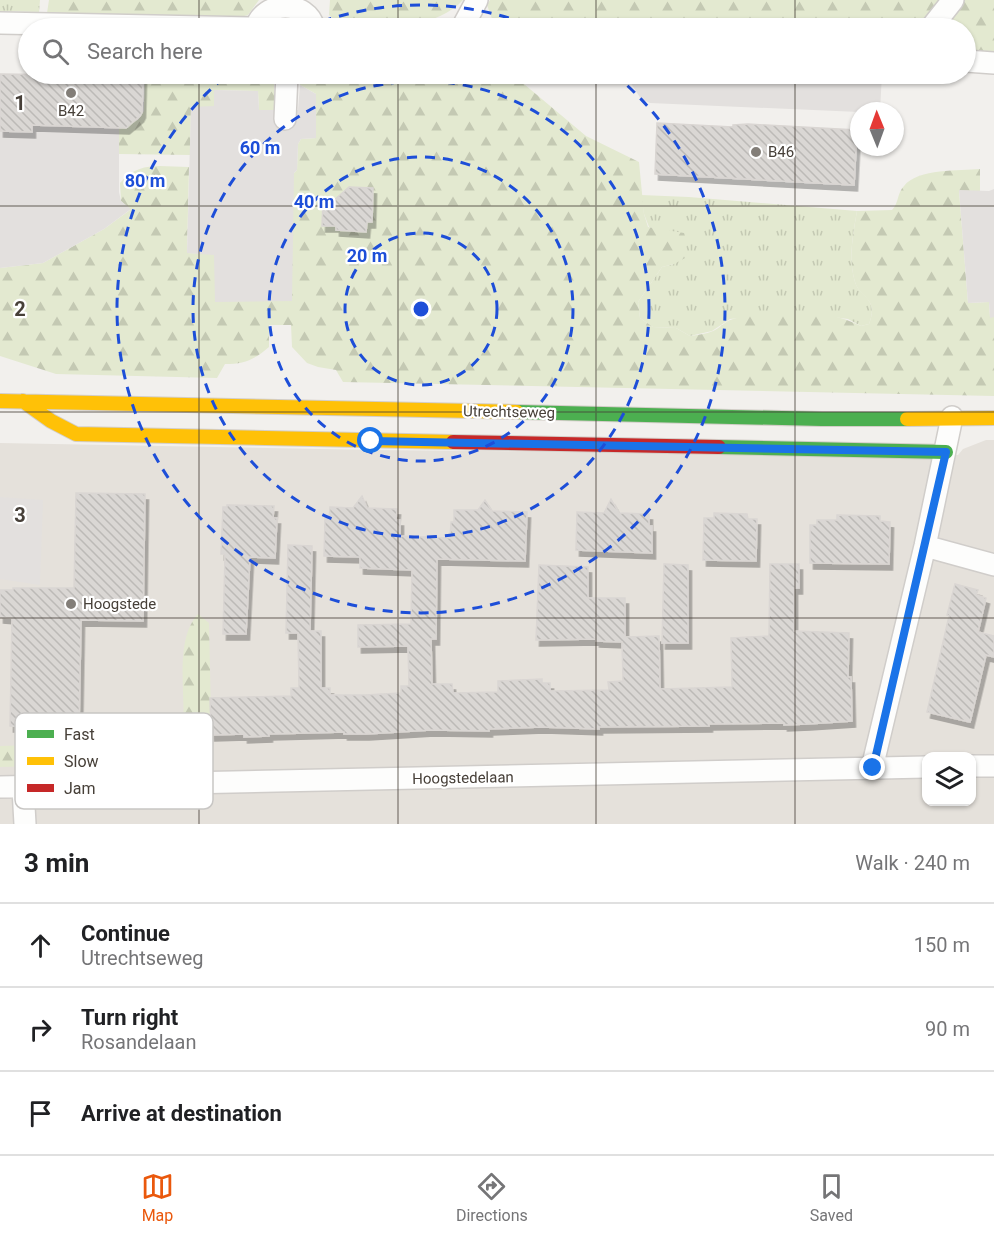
<!DOCTYPE html>
<html lang="en">
<head>
<meta charset="utf-8">
<style>
	:root { --surface:#fff; --page:#f6f6f6; --text:#202124; --muted:#757577; --line:#e0e0e0; --accent:#ea580c }
	body { margin:0; font-family:Roboto,sans-serif; background:var(--page); color:var(--text) }
	.controls { position:absolute; right:18px; bottom:18px; display:grid; overflow:hidden; border-radius:12px; box-shadow:0 2px 4px #0004 }
	.controls button { width:54px; height:54px; display:grid; place-items:center; padding:0; border:0; border-bottom:2px solid var(--line); background:var(--surface); color:var(--text); font:30px sans-serif }
	.compass { position:absolute; left:850px; top:102px; width:54px; height:54px; border-radius:50%; background:var(--surface); box-shadow:0 2px 4px #0004; rotate:359deg }
	.stop { position:absolute; width:18px; height:18px; margin:-14px; border:4px solid #1a73e8; border-radius:50%; background:#fff }
	.stop.end { background:#1a73e8; border-color:#fff; box-shadow:0 2px 6px #0008 }
	.list { margin:0; padding:0; list-style:none }
	h2 { display:flex; justify-content:space-between; align-items:center; height:78px; margin:0; padding:0 24px; font-size:26px }
	h2 small { font-size:20px; font-weight:400; color:var(--muted) }
	.list li { display:grid; grid-template-columns:39px 1fr auto; gap:18px; align-items:center; box-sizing:border-box; height:84px; padding:0 24px; border-top:2px solid var(--line) }
	.list b { display:block; font-size:22px; white-space:nowrap }
	.list p { margin:0; font-size:20px; white-space:nowrap; color:var(--muted) }
	.list em { font-size:20px; font-style:normal; color:var(--muted) }
	.icon { flex:none; width:33px; height:33px; fill:none; stroke:currentColor; stroke-width:2; stroke-linecap:round; stroke-linejoin:round }
	.map { position:relative; flex:none; width:994px; height:824px; overflow:hidden }
	.search { position:absolute; background:var(--surface); box-shadow:0 2px 4px #0004; left:18px; right:18px; top:18px; height:66px; display:flex; align-items:center; gap:15px; box-sizing:border-box; padding:0 21px; border-radius:33px; color:var(--muted); font-size:22px }
	.sheet { height:330px; background:var(--surface) }
	nav { display:flex; justify-content:space-around; align-items:center; box-sizing:border-box; height:84px; border-top:2px solid var(--line); background:var(--surface); font-size:16px; color:var(--muted) }
	nav a { display:grid; justify-items:center; gap:3px }
	nav .on { color:var(--accent) }
	.map>svg:first-child { display:block }
	.residential { fill:#e5e1db; fill-rule:evenodd }
	.grass { fill:url(#grass-tufts) }
	.forest { fill:url(#forest-firs) }
	.parking { fill:#e3e0de }
	.building { fill:url(#building-back-hatch); stroke:#dad6d3; stroke-width:1.5; filter:url(#shadow) }
	.lines { fill:none; stroke-linecap:round; stroke-linejoin:round }
	.street-casing { stroke:#d0cdca; stroke-width:24 }
	.fast-casing { stroke:#d3cec8; stroke-width:16 }
	.slow-casing { stroke:#d3cec8; stroke-width:16 }
	.jam-casing { stroke:#d3cec8; stroke-width:16 }
	.street { stroke:#fdfdfc; stroke-width:21 }
	.fast { stroke:#4caf50; stroke-width:14 }
	.slow { stroke:#ffc107; stroke-width:14 }
	.jam { stroke:#c62828; stroke-width:14 }
	.route { stroke:#1a73e8; stroke-width:8 }
	.grid { fill:none; stroke:#474039; stroke-width:1.5; stroke-opacity:0.55 }
	.ring { fill:none; stroke:#1d4ed8; stroke-width:3; stroke-dasharray:10 8 }
	.poi-dot { fill:#837e78; stroke:#fff; stroke-width:2 }
	.labels { text-anchor:middle; stroke-width:4.5; stroke-linejoin:round; paint-order:stroke }
	.poi-label { font-size:15px; fill:#474039; stroke:#fff; text-anchor:start }
	.street-label { font-size:15px; fill:#474039; stroke:#fff }
	.key { fill:#fff; stroke:#c8c6c4; stroke-width:1.5 }
	.key-label { font-size:16px; fill:#474039 }
	.grid-label { font-size:20px; text-anchor:middle; font-weight:bold; fill:#474039; stroke:#fff; stroke-width:4.5; stroke-linejoin:round; paint-order:stroke }
	.centre { fill:#1d4ed8; stroke:#fff; stroke-width:3 }
	.ring-label { font-size:18px; text-anchor:middle; font-weight:bold; fill:#1d4ed8; stroke:#fff; stroke-width:4.5; stroke-linejoin:round; paint-order:stroke }
</style>
</head>
<body>
<div class="map">
<svg width="994" height="824" viewBox="0 0 994 824">
	<defs>
		<pattern id="grass-tufts" width="24" height="20" patternUnits="userSpaceOnUse" patternTransform="scale(1.5)"><rect width="24" height="20" fill="#e3e9d0"/><path d="M3 7l-1-3M5 7V3M7 7l1-3M15 17l-1-3M17 17v-4M19 17l1-3" fill="none" stroke="#c4c9b3"/></pattern>
		<pattern id="forest-firs" width="22" height="20" patternUnits="userSpaceOnUse" patternTransform="scale(1.5)"><rect width="22" height="20" fill="#e3e9d0"/><path d="M5 1l3.5 6h-7zM16 11l3.5 6h-7z" fill="#c4c9b3"/></pattern>
		<pattern id="building-back-hatch" width="6" height="6" patternUnits="userSpaceOnUse" patternTransform="scale(1.5)"><rect width="6" height="6" fill="#dad7d4"/><path d="M-1 5l2 2M0 0l6 6M5-1l2 2" fill="none" stroke="#bcbab7"/></pattern>
		<filter id="shadow"><feDropShadow dx="3.5" dy="6" stdDeviation="0" flood-color="#0004"/></filter>
	</defs>
	<rect width="100%" height="100%" fill="#f2f0ed"/>
	<path class="residential" d="M986 440H994V824H0V443L371 450 958 455 963 449ZM926 756H972V802H926Z"/>
	<path class="grass" d="M0 0H40L39 12 0 11Z
		M641 195 689 197 857 211C853 234 848 259 855 282 860 298 879 297 869 324L861 326 848 319 795 312 730 319 712 331 690 336 676 328 653 327 640 318 638 302 662 267 674 264 655 229 649 227 644 214Z"/>
	<path class="forest" d="M49 0H259L248 15 236 18 47 13Z
		M330 0H463C451 13 432 21 414 24 398 27 338 27 329 15Z
		M490 0H943L916 28H501L495 27 487 5Z
		M963 0H994V52L966 51V28H943Z
		M111 74H270L274 81V110H259L258 91 214 90V107L191 108 190 155 119 154V128H128L129 122 138 120 144 111 145 76Z
		M301 74H512L586 136 639 162 644 214 648 227 684 233 687 242 685 258 674 264 662 267 638 302 640 318 653 327 676 328 690 336C697 335 706 334 713 331 720 328 725 321 733 319 772 307 825 308 861 326L869 324C879 297 860 299 855 282 848 259 853 235 857 211L892 210C899 203 897 193 904 186 918 168 960 171 980 169V191H959L968 303 989 302 990 317H994V396L343 382 336 370 318 367 307 363 292 347 291 325H269V347C254 360 244 364 225 364L217 378 56 374 0 356V268L43 263 104 229 130 210 121 201 120 183C140 160 161 167 189 167L187 253 215 254 297 170 298 144 301 139 316 138V94L300 85Z
		M198 614 209 623 212 762 0 767V746L160 741 176 738 183 728C186 694 174 640 198 614Z"/>
	<path class="parking" d="M625 74H882L880 111 859 112 650 103 641 99Z
		M300 85 316 94V138L301 139 298 144 297 170 294 173 292 301 215 302 214 255 187 253 191 107 214 106V90L258 91 259 110H298Z
		M32 125 119 128V192L121 201 131 209 104 229 43 263 0 268V131L32 132Z
		M994 189V317L990 318 989 302 968 303 959 190 989 191Z
		M0 497 43 500 40 585 0 579Z"/>
	<path class="building" d="M0 74 143 76 142 112 140 116 126 128 32 125V132L0 131Z
		M657 123 733 127V125L748 124 857 130 854 185 655 174Z
		M349 187 373 188 372 222H367L366 232 336 230V226H322L323 202H332Z
		M76 493 145 494 143 621 81 620 79 728 10 726 12 618 0 617V590H13V588H74Z
		M362 496 367 508 397 509 396 520H400V536L450 538 451 522H454V510H478L485 500 492 511 527 512 525 561 437 559 436 639H431L432 684H452L453 693 498 692V681L542 679V683H550V691L609 690 608 682 623 681 622 642 596 641V639L536 640 539 565 588 567V598H625V637L659 636 660 689 732 687 731 638 769 636 770 564H799V588H794V631L849 633 848 677H851L852 721 807 724 784 725V723L709 724V726L599 727V729L541 727 489 729V731L431 730 366 734H344V732L269 734V736L244 737V734L211 735 210 698 291 696V688H299L298 633H286L288 545 312 546 310 631H321V688H330V695H365L401 693V686H409L408 646 358 647V625L411 624 412 570 360 568V557L324 556 325 519H329L330 507 353 508Z
		M611 499 619 513 649 514V526H652V553L576 550 577 512 604 513Z
		M227 505 274 506 273 518H277L275 558 250 557 246 634H223L225 554H221L223 507H227Z
		M714 513 747 514 748 519H757L756 561 703 560 704 518H714Z
		M837 515 880 516V521L890 522 889 564 810 563V525H817V520H837Z
		M664 564 688 565V643H662Z
		M955 584 978 590 976 595 986 598 978 632 994 636V657L986 655 970 722 927 712 949 616 947 615Z"/>
	<g class="lines">
		<g class="street-casing">
			<path id="street" d="M0 23 256 28C263 0 308 0 314 28
				M462 28 477 0
				M931 28 953 0
				M966 61 994 63
				M285 119 287 74
				M925 546 994 565
				M972 766H994
				M872 768 925 546 952 417
				M0 787 926 767
				M23 788 25 824"/>
		</g>
		<g class="fast-casing">
			<path id="fast" d="M517 412 822 419H907
				M719 447 946 452"/>
		</g>
		<g class="slow-casing">
			<path id="slow" d="M0 401 517 412
				M23 401 51 421 76 434 453 442
				M907 419 994 418"/>
		</g>
		<g class="jam-casing">
			<path id="jam" d="M453 442 719 447"/>
		</g>
		<use href="#street" class="street"/>
		<use href="#fast" class="fast"/>
		<use href="#slow" class="slow"/>
		<use href="#jam" class="jam"/>
	</g>
	<g class="lines">
		<path class="route" d="M371 441 946 452 873 768"/>
	</g>
	<path class="grid" d="M199 0V28M398 0V28M596 0V28M795 0V28M199 74V824M398 74V824M596 74V824M795 74V824M0 206H994M0 412H994M0 618H994"/>
	<g class="ring">
		<circle cx="421" cy="309" r="76"/>
		<circle cx="421" cy="309" r="152"/>
		<circle cx="421" cy="309" r="228"/>
		<path d="M305 28A304 304 0 0 1 537 28M614 74A304 304 0 1 1 228 74"/>
	</g>
	<g class="poi-dot">
		<circle cx="71" cy="93" r="6"/>
		<circle cx="756" cy="152" r="6"/>
		<circle cx="71" cy="604" r="6"/>
	</g>
	<g class="labels">
		<g class="poi-label">
			<text x="71" y="116" text-anchor="middle">B42</text>
			<text x="768" y="157">B46</text>
			<text x="83" y="609">Hoogstede</text>
		</g>
		<g class="street-label">
			<text transform="translate(509 412) rotate(1)" y="5">Utrechtseweg</text>
			<text transform="translate(463 778) rotate(-1)" y="5">Hoogstedelaan</text>
		</g>
	</g>
	<rect x="15" y="713" width="198" height="96" rx="9" class="key"/>
	<rect x="27" y="730" width="27" height="8" fill="#4caf50"/>
	<rect x="27" y="757" width="27" height="8" fill="#ffc107"/>
	<rect x="27" y="784" width="27" height="8" fill="#c62828"/>
	<g class="key-label">
		<text x="64" y="740">Fast</text>
		<text x="64" y="767">Slow</text>
		<text x="64" y="794">Jam</text>
	</g>
	<g class="grid-label">
		<text x="20" y="110">1</text>
		<text x="20" y="316">2</text>
		<text x="20" y="522">3</text>
	</g>
	<circle cx="421" cy="309" r="9" class="centre"/>
	<g class="ring-label">
		<text x="260" y="154">60 m</text>
		<text x="145" y="187">80 m</text>
		<text x="314" y="208">40 m</text>
		<text x="367" y="262">20 m</text>
	</g>
</svg>
<div class="controls">
<button><svg class="icon" aria-label="layers" viewBox="0 0 24 24"><path d="M12 4l9 5-9 5-9-5zM3 14l9 5 9-5"/></svg></button>
</div>
<svg class="compass" viewBox="-18 -18 36 36"><path d="M0-13l5 13h-10z" fill="#e53935"/><path d="M0 13l5-13h-10z" fill="#757577"/></svg>
<div class="stop" style="left:371px;top:441px"></div>
<div class="stop end" style="left:873px;top:768px"></div>
<div class="search"><svg class="icon" aria-label="search" viewBox="0 0 24 24"><circle cx="10" cy="10" r="6"/><path d="M15 15l6 6"/></svg>Search here</div>
</div>
<section class="sheet">
<h2>3 min<small>Walk · 240 m</small></h2>
<ul class="list">
<li><svg class="icon" aria-label="ahead" viewBox="0 0 24 24"><path d="M12 20V5M6 11l6-6 6 6"/></svg><div><b>Continue</b><p>Utrechtseweg</p></div><em>150 m</em></li>
<li><svg class="icon" aria-label="right" viewBox="0 0 24 24"><path d="M7 20v-9h11M14 6l5 5-5 5"/></svg><div><b>Turn right</b><p>Rosandelaan</p></div><em>90 m</em></li>
<li><svg class="icon" aria-label="arrive" viewBox="0 0 24 24"><path d="M6 21V4h12l-3 4 3 4H6"/></svg><div><b>Arrive at destination</b></div></li>
</ul>
</section>
<nav>
<a class="on"><svg class="icon" aria-label="map" viewBox="0 0 24 24"><path d="M3 6l6-2 6 2 6-2v14l-6 2-6-2-6 2zM9 4v14M15 6v14"/></svg>Map</a>
<a><svg class="icon" aria-label="directions" viewBox="0 0 24 24"><path d="M12 3l9 9-9 9-9-9zM9 14v-3h6M13 9l2 2-2 2"/></svg>Directions</a>
<a><svg class="icon" aria-label="saved" viewBox="0 0 24 24"><path d="M7 4h10v16l-5-4-5 4z"/></svg>Saved</a>
</nav>
</body>
</html>
